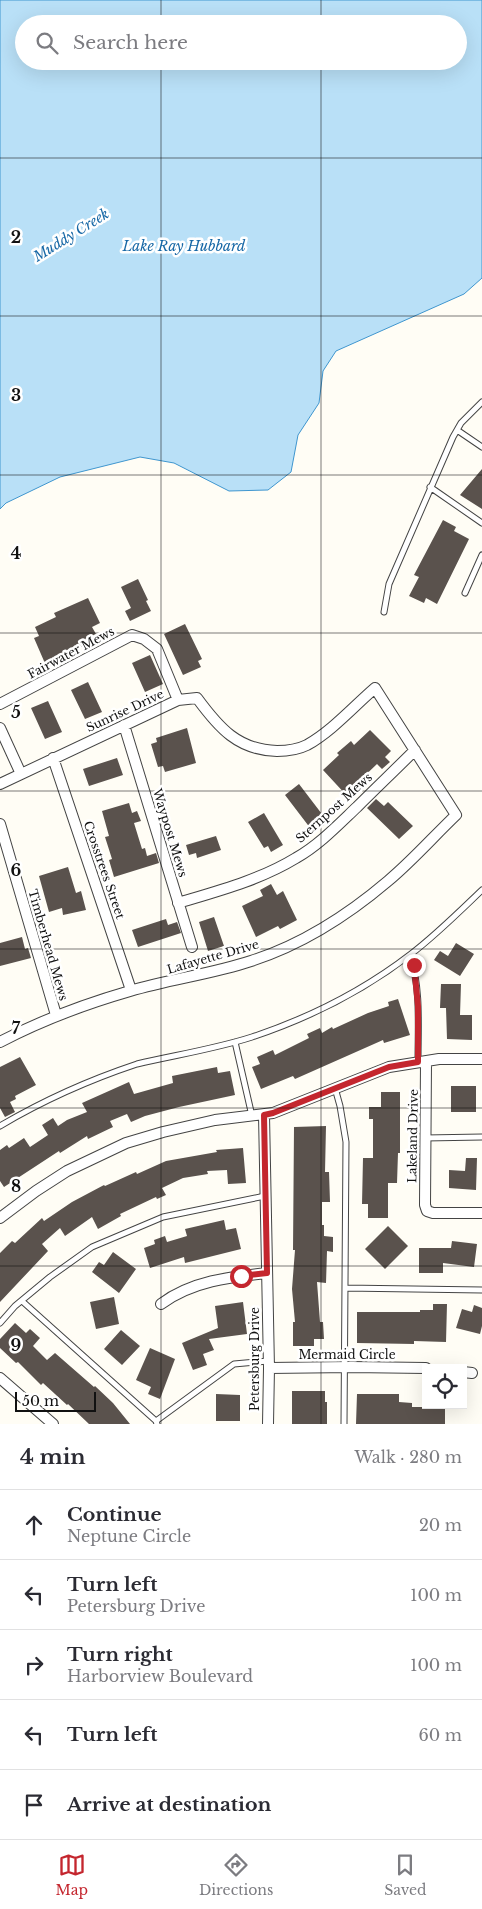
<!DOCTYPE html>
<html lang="en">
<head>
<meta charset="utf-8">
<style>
	:root { --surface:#fff; --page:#f7f7f7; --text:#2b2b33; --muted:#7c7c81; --line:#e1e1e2; --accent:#c4262e }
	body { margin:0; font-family:"Libre Baskerville",serif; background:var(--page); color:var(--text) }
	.controls { position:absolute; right:15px; bottom:15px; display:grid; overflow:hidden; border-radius:0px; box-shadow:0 5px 20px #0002 }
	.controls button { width:45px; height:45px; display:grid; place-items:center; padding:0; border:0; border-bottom:1px solid var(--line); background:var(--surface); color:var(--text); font:25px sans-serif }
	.scale { position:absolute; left:15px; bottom:12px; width:81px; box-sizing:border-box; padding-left:5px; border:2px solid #111; border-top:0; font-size:14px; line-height:18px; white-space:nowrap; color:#111; -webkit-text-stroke:4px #fff; paint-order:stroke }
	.stop { position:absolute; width:15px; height:15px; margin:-11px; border:4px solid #c4262e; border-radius:50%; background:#fff }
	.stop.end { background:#c4262e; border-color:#fff; box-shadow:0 1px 5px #0008 }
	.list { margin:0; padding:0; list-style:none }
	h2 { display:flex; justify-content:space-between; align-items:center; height:65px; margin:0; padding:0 20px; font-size:21px }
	h2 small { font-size:16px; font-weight:400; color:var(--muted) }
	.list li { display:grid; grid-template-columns:32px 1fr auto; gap:15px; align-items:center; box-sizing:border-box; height:70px; padding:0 20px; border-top:1px solid var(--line) }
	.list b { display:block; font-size:19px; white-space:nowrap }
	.list p { margin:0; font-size:16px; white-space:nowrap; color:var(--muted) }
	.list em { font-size:16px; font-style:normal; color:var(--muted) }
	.icon { flex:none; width:28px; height:28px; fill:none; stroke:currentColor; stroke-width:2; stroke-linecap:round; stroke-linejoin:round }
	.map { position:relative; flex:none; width:482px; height:1424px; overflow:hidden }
	.search { position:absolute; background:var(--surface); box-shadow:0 5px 20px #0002; left:15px; right:15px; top:15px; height:55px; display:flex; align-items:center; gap:12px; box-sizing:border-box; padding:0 18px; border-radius:28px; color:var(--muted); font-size:19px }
	.sheet { height:415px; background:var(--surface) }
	nav { display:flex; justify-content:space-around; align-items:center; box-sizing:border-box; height:70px; border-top:1px solid var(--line); background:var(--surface); font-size:14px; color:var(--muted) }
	nav a { display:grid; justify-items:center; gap:2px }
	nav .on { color:var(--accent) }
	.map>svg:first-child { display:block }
	.water { fill:#b9e0f7; stroke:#3f96cf; fill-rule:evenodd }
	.building { fill:#5a524d }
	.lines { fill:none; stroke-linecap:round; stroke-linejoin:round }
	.lane-casing { stroke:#444; stroke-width:7 }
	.street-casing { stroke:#444; stroke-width:12 }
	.lane { stroke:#fff; stroke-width:5 }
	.street { stroke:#fff; stroke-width:10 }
	.route { stroke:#c4262e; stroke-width:6 }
	.grid { fill:none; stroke:#111; stroke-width:1; stroke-opacity:0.55 }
	.labels { text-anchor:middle; stroke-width:5; stroke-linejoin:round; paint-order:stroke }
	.street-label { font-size:12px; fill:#111; stroke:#fff }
	.water-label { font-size:14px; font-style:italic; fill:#1768a6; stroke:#fff }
	.grid-label { font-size:16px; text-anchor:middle; font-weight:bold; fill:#111; stroke:#fff; stroke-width:5; stroke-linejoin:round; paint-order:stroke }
</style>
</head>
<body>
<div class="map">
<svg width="482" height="1424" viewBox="0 0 482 1424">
	<rect width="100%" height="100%" fill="#fffdf5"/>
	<path class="water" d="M0 0H482V278L464 294 336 351 323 371 319 403 298 435 291 472 268 490 229 491 174 463 140 457 60 477 6 503 0 509ZM24 24H458V61H24Z"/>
	<path class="building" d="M482 469V509L460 495Z
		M443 520 456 527 454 531 469 539 437 604 426 598 424 603 409 596 419 577 414 575Z
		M138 579 148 600 146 601 151 611 130 621 125 611 131 608 121 587Z
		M88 598 100 623 92 627 96 634 85 639 88 644 66 653 69 659 47 668 34 638 39 636 35 627 56 617 54 613Z
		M185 624 202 659 198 661 201 667 183 675 164 634Z
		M150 655 163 684 145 692 132 663Z
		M88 682 102 712 85 719 71 690Z
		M48 701 62 732 45 739 31 708Z
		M187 728 196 763 165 772 163 766 158 767 151 744 157 742 156 738Z
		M370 730 391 751 385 757 390 762 382 769 377 764 354 786 357 789 348 797 323 770 339 755 337 753 351 741 354 745Z
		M117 758 123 775 89 786 83 769Z
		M299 784 328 822 314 833 285 795Z
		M376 799 384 806 388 802 413 826 399 839 367 808Z
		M129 803 132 813 137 811 141 821 134 823 142 849 145 848 147 856 156 853 159 863 114 877 109 860 112 859 105 837 109 836 102 811Z
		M264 813 283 845 271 852 268 846 264 848 248 822Z
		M216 836 221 850 197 858 196 853 189 855 186 845Z
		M68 867 76 893 81 891 86 910 63 915 62 908 49 912 39 876Z
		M271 884 277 895 283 891 297 920 280 929 278 926 256 937 242 906 263 896 260 890Z
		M214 917 224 946 208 951 199 922Z
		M166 919 168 925 177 922 181 933 138 947 132 930Z
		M22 937 25 949 28 948 31 958 0 966V943Z
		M456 943 474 954 460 976 434 960 440 951 448 956Z
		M441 984H461L460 1015H472V1040L447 1039 446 1008H440Z
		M398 999 410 1035 384 1043 383 1040 295 1079 293 1076 261 1089 252 1067 260 1064 257 1057 273 1050 275 1055 309 1038 307 1034 320 1028 322 1033 332 1027 333 1029 368 1013 389 1006 388 1002Z
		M20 1057 36 1085 15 1096 16 1099 10 1102 15 1112 5 1117 0 1108V1067Z
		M217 1067 218 1073 230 1071 235 1095 179 1107 145 1116 131 1122 127 1114 110 1121 113 1127 88 1139 87 1136 60 1153 59 1151 4 1187 0 1181V1150L7 1145 9 1148 24 1138 30 1147 48 1135 42 1125 53 1118 58 1126 67 1120 87 1112 82 1103 129 1082 134 1094 173 1083 172 1076Z
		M451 1086H476V1112H451Z
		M381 1092H400V1153H398L397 1183H388V1218H368V1204H362L363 1158H373V1119H369V1107H381Z
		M326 1126 325 1172H329L330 1202H322V1225H324V1236L333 1237V1252L327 1251 326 1283 317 1282 320 1322H323L324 1339H314V1346H293V1322H295L292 1289 295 1250H293L294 1127Z
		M243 1148 246 1183 228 1184 227 1170 207 1171 208 1174 183 1178 162 1188 166 1195 157 1199 156 1197 120 1214 121 1216 98 1229 92 1217 65 1236 60 1228 42 1244 48 1251 0 1302V1253L12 1241 15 1243 42 1218 44 1221 72 1202 104 1185 105 1186 136 1172 137 1174 166 1161 217 1152 216 1150Z
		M466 1158H477L476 1190 449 1188V1170L465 1171Z
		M224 1220 226 1230 236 1228 241 1249 185 1263 184 1257 150 1268 144 1248 155 1244 154 1240 165 1236 167 1242 187 1236 185 1229Z
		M388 1226 408 1246 385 1269 365 1249Z
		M452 1241 477 1244 474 1267 443 1263V1273H419V1248H451Z
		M113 1252 136 1269 119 1293 92 1272 99 1262 104 1265Z
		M114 1297 119 1324 96 1329 90 1302Z
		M243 1302 247 1334 209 1339 214 1350 203 1354 207 1365 193 1370 182 1343 218 1328 215 1306Z
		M433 1304H447L446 1342 414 1341V1344L357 1343V1312H420V1310H433Z
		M474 1305 482 1308V1326L480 1334 456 1328 462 1309 472 1312Z
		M15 1323 26 1333 30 1329 40 1338 33 1346 47 1360 55 1353 94 1387 95 1386 113 1403 130 1424H89L68 1404 67 1405 43 1383 41 1385 18 1362 16 1363 0 1348V1339Z
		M121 1330 140 1346 122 1365 104 1349Z
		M150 1348 175 1359 160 1399 148 1394 151 1387 136 1380Z
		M292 1391H325V1402H327V1424H292Z
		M216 1394 240 1395V1421H216Z
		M357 1394H399V1402L412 1403V1407H445V1424H356Z"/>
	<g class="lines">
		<g class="lane-casing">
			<path id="lane" d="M457 430 482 447
				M430 487 482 523
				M465 593 482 555
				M384 612 389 584 453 437 461 423 482 402
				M410 955C421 989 418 1026 418 1062
				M235 1042 252 1116
				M335 1088 340 1106 346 1142 344 1424
				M0 1126C44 1100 89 1080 137 1064 175 1055 215 1049 252 1037 309 1018 363 991 411 954 436 935 459 912 482 890
				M425 1138 482 1137
				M345 1288 482 1290
				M22 1301 156 1421 157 1424
				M0 1323 15 1306 50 1277 92 1247 163 1217 265 1196
				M156 1421 234 1364 268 1361"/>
		</g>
		<g class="street-casing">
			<path id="street" d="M0 704 132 635 144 639 157 649 178 700
				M124 725 192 947
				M0 728 21 774
				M53 758 131 990
				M0 784 178 700 197 698C219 728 238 750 277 751 287 751 297 750 307 745 332 731 353 707 375 688L456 815C433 837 412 861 388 881 348 915 301 945 251 961 212 974 170 979 130 991 85 1004 42 1020 0 1042
				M0 824 56 1015
				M178 903C218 891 260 880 296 858 319 845 338 825 357 807 376 788 396 769 415 750
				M426 1062 425 1205 427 1211 433 1213H482
				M264 1115 269 1368 268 1424
				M0 1218 36 1191 67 1171 126 1143 163 1132 215 1120 273 1113 389 1067 439 1059H482
				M161 1304C192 1281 230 1277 267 1273
				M269 1368 351 1367 426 1368
				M463 1372 472 1373
				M0 1378 53 1424"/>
		</g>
		<use href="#lane" class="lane"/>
		<use href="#street" class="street"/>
	</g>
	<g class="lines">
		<path class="route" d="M241 1276 267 1273 264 1115 273 1113 389 1067 418 1062V1006L414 965"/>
	</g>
	<path class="grid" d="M161 0V24M321 0V24M161 61V1424M321 61V1424M0 158H482M0 316H482M0 475H482M0 633H482M0 791H482M0 949H482M0 1108H482M0 1266H482"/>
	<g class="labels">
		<g class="street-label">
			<text transform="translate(71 653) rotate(-28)" y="4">Fairwater Mews</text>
			<text transform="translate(125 711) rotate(-25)" y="4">Sunrise Drive</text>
			<text transform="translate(334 808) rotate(-42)" y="4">Sternpost Mews</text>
			<text transform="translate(170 833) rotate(73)" y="4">Waypost Mews</text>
			<text transform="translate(104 870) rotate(71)" y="4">Crosstrees Street</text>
			<text transform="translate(48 945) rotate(74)" y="4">Timberhead Mews</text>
			<text transform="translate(213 957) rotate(-16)" y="4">Lafayette Drive</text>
			<text transform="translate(413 1136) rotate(-89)" y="4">Lakeland Drive</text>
			<text x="347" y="1359">Mermaid Circle</text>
			<text transform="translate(255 1359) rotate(-90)" y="4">Petersburg Drive</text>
		</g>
		<g class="water-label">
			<text transform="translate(71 235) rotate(-32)" y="5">Muddy Creek</text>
			<text x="184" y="251">Lake Ray Hubbard</text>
		</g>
	</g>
	<g class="grid-label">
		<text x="16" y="243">2</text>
		<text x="16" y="401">3</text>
		<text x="16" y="559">4</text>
		<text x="16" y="718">5</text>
		<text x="16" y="876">6</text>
		<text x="16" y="1034">7</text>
		<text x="16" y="1192">8</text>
		<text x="16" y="1351">9</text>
	</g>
</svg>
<div class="controls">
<button><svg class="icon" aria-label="locate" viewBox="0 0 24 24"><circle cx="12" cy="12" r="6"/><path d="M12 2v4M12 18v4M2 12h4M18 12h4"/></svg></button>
</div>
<div class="scale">50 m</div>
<div class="stop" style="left:241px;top:1276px"></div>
<div class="stop end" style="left:414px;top:965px"></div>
<div class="search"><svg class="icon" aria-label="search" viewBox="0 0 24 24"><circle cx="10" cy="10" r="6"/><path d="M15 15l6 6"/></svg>Search here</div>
</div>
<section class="sheet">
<h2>4 min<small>Walk · 280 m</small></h2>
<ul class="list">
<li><svg class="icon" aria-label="ahead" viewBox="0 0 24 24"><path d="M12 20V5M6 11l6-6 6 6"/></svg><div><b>Continue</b><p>Neptune Circle</p></div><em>20 m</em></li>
<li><svg class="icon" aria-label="left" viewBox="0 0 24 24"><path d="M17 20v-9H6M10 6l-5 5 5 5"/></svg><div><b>Turn left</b><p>Petersburg Drive</p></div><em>100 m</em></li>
<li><svg class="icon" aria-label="right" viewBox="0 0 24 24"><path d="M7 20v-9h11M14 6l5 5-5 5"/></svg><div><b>Turn right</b><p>Harborview Boulevard</p></div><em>100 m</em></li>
<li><svg class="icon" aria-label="left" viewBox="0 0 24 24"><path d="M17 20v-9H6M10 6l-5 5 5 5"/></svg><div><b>Turn left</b></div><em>60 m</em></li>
<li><svg class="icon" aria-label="arrive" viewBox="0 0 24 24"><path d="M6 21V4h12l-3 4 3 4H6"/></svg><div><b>Arrive at destination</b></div></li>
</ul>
</section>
<nav>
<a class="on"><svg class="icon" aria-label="map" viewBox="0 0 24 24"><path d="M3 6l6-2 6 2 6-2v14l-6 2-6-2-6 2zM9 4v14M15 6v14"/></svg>Map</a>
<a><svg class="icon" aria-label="directions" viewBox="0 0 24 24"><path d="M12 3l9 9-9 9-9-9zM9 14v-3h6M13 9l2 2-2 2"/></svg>Directions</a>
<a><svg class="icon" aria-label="saved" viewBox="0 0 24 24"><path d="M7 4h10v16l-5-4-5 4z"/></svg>Saved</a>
</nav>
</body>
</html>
